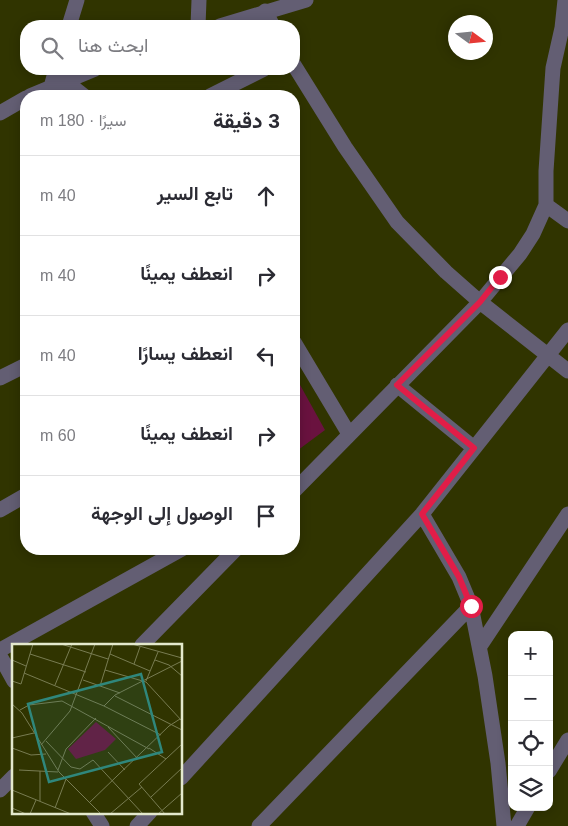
<!DOCTYPE html>
<html lang="ar">
<head>
<meta charset="utf-8">
<style>
	:root { --surface:#fff; --page:#f2f2f3; --text:#2b2b33; --muted:#7c7c81; --line:#e1e1e2 }
	body { margin:0; font-family:Arial,Vazirmatn,sans-serif; background:var(--page); color:var(--text); direction:rtl }
	.controls { position:absolute; right:15px; bottom:15px; display:grid; overflow:hidden; border-radius:10px; box-shadow:0 2px 12px #0003 }
	.controls button { width:45px; height:45px; display:grid; place-items:center; padding:0; border:0; border-bottom:1px solid var(--line); background:var(--surface); color:var(--text); font:25px sans-serif }
	.compass { position:absolute; left:448px; top:15px; width:45px; height:45px; border-radius:50%; background:var(--surface); box-shadow:0 2px 12px #0003; rotate:105deg }
	.stop { position:absolute; width:15px; height:15px; margin:-11px; border:4px solid #e11d48; border-radius:50%; background:#fff }
	.stop.end { background:#e11d48; border-color:#fff; box-shadow:0 1px 5px #0008 }
	.list { margin:0; padding:0; list-style:none }
	h2 { display:flex; justify-content:space-between; align-items:center; height:65px; margin:0; padding:0 20px; font-size:21px }
	h2 small { font-size:16px; font-weight:400; color:var(--muted) }
	.list li { display:grid; grid-template-columns:32px 1fr auto; gap:15px; align-items:center; box-sizing:border-box; height:80px; padding:0 20px; border-top:1px solid var(--line) }
	.list b { display:block; font-size:19px; white-space:nowrap }
	.list em { font-size:16px; font-style:normal; color:var(--muted) }
	.icon { flex:none; width:28px; height:28px; fill:none; stroke:currentColor; stroke-width:2; stroke-linecap:round; stroke-linejoin:round }
	.map { position:relative; flex:none; width:568px; height:826px; overflow:hidden; direction:ltr }
	.search { position:absolute; background:var(--surface); box-shadow:0 2px 12px #0003; left:20px; top:20px; width:280px; height:55px; display:flex; align-items:center; gap:12px; box-sizing:border-box; padding:0 18px; border-radius:20px; color:var(--muted); font-size:19px }
	.panel { position:absolute; background:var(--surface); box-shadow:0 2px 12px #0003; left:20px; top:90px; width:280px; height:465px; border-radius:20px; direction:rtl }
	.map>svg:first-child { display:block }
	.green { fill:#6a123f }
	.lines { fill:none; stroke-linecap:round; stroke-linejoin:round }
	.minor { stroke:#635e73; stroke-width:15 }
	.route { stroke:#e11d48; stroke-width:6 }
	.inset-road { fill:none; stroke:#787c52; stroke-width:1 }
	.view { fill:#2f877c; fill-opacity:0.15; stroke:#2f877c; stroke-width:2.5 }
	.inset-edge { fill:none; stroke:#e4e9cd; stroke-width:2.5 }
</style>
</head>
<body>
<div class="map">
<svg width="568" height="826" viewBox="0 0 568 826">
	<rect width="100%" height="100%" fill="#303400"/>
	<path class="green" d="M294 374 325 430 294 453Z"/>
	<g class="lines">
		<path class="minor" d="M265 11 273 26
			M69 26 77 0
			M198 26 199 0
			M220 26 306 0
			M294 65 345 147 397 222 446 272 480 302 568 371
			M65 81 84 96
			M51 87 56 69
			M30 96 95 69
			M210 96 264 69
			M0 113 26 98
			M546 205 568 221
			M294 342 349 434
			M0 378 26 365
			M397 385 474 448
			M294 491 480 302 520 254 533 234 546 205V171L553 68 562 28 565 0
			M0 510 26 495
			M422 514 459 577 471 606 485 676 498 763 504 826
			M142 645 236 549
			M480 646 568 514
			M0 650 182 549
			M0 656 14 681
			M549 771 568 740
			M181 778 422 514 568 330
			M0 790 14 776
			M93 812 102 826
			M137 826 150 812
			M259 826 471 606
			M517 826 528 807"/>
	</g>
	<g class="lines">
		<path class="route" d="M471 606 459 577 422 514 474 448 397 385 480 302 500 277"/>
	</g>
	<g transform="translate(12 644)">
		<rect width="170" height="170" fill="#303400"/>
		<path d="M84 78 104 95 93 106 64 115 56 105Z" fill="#6a123f"/>
		<path class="inset-road" d="M49 0 96 15M120 0 170 14M18 10 74 28M98 10 138 27M0 16 14 22M143 16 157 21 170 32M122 20 128 3M93 26 134 38 170 77M12 29 92 62 149 91M71 36 108 49M0 37 9 40 21 0M134 37 146 8M43 41 60 0M88 42 101 0M103 52 170 86M0 60 10 69 47 128 89 170M92 62 103 51 170 17M8 66 17 61 50 57 137 105M96 83 126 115M0 94 22 89M34 97 59 123 68 125 81 116 131 170M29 101 58 67 83 0M0 104 19 111 34 110M137 104 154 115M96 108 113 126M7 126 46 128M46 126 54 105 84 74M0 146 59 170M139 153 170 124M28 157V127M78 158 157 82 168 75M0 164 14 170M43 164 54 135M18 170 24 156M98 170 130 143M146 170 170 149M153 170 127 140 170 100"/>
		<path class="view" d="M129 30 150 108 37 138 16 60Z"/>
		<rect width="170" height="170" class="inset-edge"/>
	</g>
</svg>
<div class="controls">
<button>+</button>
<button>−</button>
<button><svg class="icon" aria-label="locate" viewBox="0 0 24 24"><circle cx="12" cy="12" r="6"/><path d="M12 2v4M12 18v4M2 12h4M18 12h4"/></svg></button>
<button><svg class="icon" aria-label="layers" viewBox="0 0 24 24"><path d="M12 4l9 5-9 5-9-5zM3 14l9 5 9-5"/></svg></button>
</div>
<svg class="compass" viewBox="-18 -18 36 36"><path d="M0-13l5 13h-10z" fill="#e53935"/><path d="M0 13l5-13h-10z" fill="#7c7c81"/></svg>
<div class="stop" style="left:471px;top:606px"></div>
<div class="stop end" style="left:500px;top:277px"></div>
<div class="search"><svg class="icon" aria-label="search" viewBox="0 0 24 24"><circle cx="10" cy="10" r="6"/><path d="M15 15l6 6"/></svg>ابحث هنا</div>
<section class="panel">
<h2>3 دقيقة<small>سيرًا · 180 m</small></h2>
<ul class="list">
<li><svg class="icon" aria-label="ahead" viewBox="0 0 24 24"><path d="M12 20V5M6 11l6-6 6 6"/></svg><div><b>تابع السير</b></div><em>40 m</em></li>
<li><svg class="icon" aria-label="right" viewBox="0 0 24 24"><path d="M7 20v-9h11M14 6l5 5-5 5"/></svg><div><b>انعطف يمينًا</b></div><em>40 m</em></li>
<li><svg class="icon" aria-label="left" viewBox="0 0 24 24"><path d="M17 20v-9H6M10 6l-5 5 5 5"/></svg><div><b>انعطف يسارًا</b></div><em>40 m</em></li>
<li><svg class="icon" aria-label="right" viewBox="0 0 24 24"><path d="M7 20v-9h11M14 6l5 5-5 5"/></svg><div><b>انعطف يمينًا</b></div><em>60 m</em></li>
<li><svg class="icon" aria-label="arrive" viewBox="0 0 24 24"><path d="M6 21V4h12l-3 4 3 4H6"/></svg><div><b>الوصول إلى الوجهة</b></div></li>
</ul>
</section>
</div>
</body>
</html>
